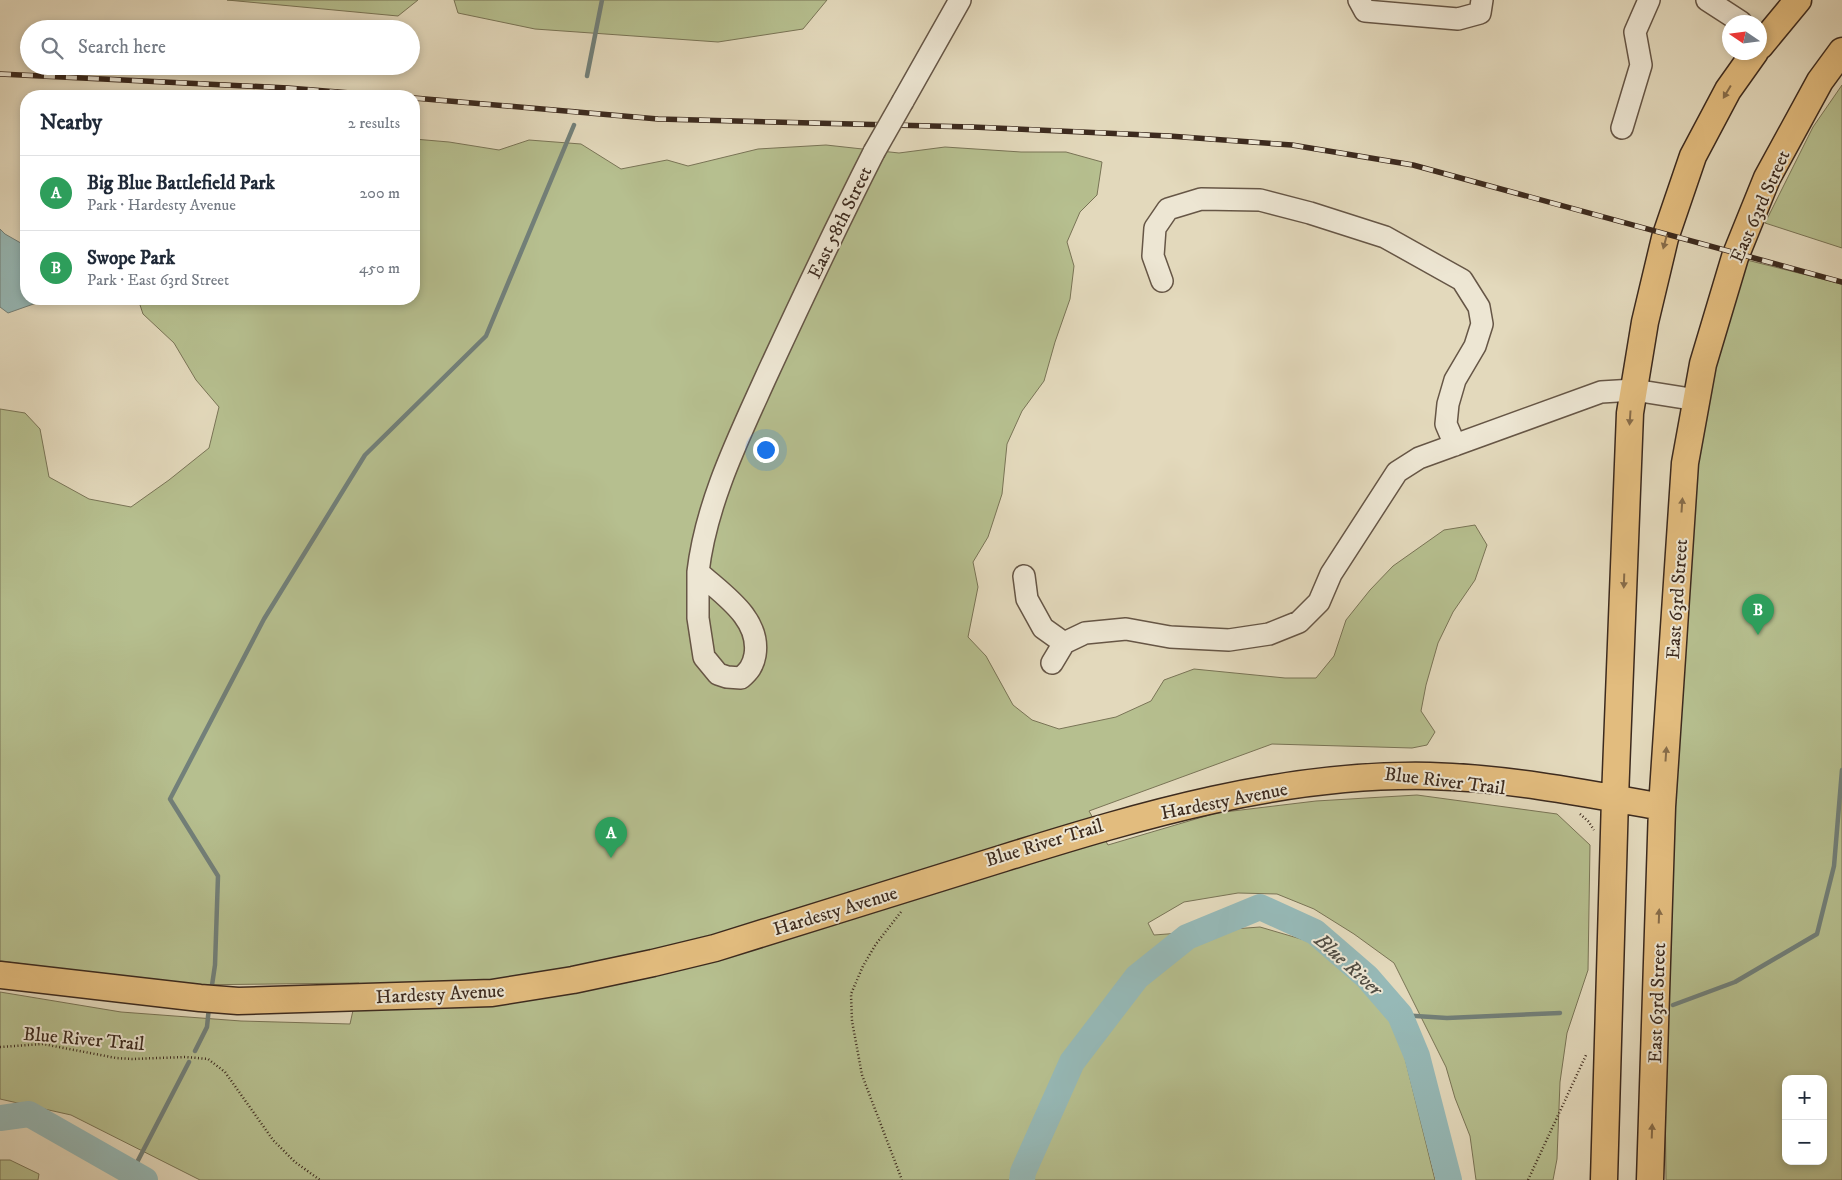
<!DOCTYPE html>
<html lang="en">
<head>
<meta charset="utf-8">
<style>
	:root { --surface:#fff; --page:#f6f6f7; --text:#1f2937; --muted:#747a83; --line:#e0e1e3; --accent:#2563eb }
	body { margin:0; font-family:"IM FELL DW Pica",serif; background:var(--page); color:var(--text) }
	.controls { position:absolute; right:15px; bottom:15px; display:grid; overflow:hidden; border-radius:10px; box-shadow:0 2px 8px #0003 }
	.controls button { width:45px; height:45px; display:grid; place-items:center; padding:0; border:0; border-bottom:1px solid var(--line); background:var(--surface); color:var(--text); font:25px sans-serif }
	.compass { position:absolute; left:1722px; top:15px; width:45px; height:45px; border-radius:50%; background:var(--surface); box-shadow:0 2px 8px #0003; rotate:283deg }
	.you { position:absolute; left:765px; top:449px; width:18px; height:18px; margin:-12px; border:4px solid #fff; border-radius:50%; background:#1a73e8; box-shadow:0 0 0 8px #1a73e833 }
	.badge { display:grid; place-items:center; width:32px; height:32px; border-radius:50%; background:var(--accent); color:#fff; font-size:16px; font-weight:700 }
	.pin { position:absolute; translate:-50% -41px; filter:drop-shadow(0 1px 2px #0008) }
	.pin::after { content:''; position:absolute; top:26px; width:18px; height:15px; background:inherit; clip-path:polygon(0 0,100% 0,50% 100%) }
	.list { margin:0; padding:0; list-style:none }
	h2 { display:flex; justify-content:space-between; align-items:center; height:65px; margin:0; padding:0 20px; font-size:21px }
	h2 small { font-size:16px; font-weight:400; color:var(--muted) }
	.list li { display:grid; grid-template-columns:32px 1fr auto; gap:15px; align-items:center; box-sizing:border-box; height:75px; padding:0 20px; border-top:1px solid var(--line) }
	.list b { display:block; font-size:19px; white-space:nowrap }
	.list p { margin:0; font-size:16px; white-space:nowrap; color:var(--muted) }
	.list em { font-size:16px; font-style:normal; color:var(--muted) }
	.icon { flex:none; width:28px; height:28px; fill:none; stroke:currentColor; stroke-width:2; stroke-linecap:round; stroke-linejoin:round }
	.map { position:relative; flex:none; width:1842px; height:1180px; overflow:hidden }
	.search { position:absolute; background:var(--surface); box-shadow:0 2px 8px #0003; left:20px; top:20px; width:400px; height:55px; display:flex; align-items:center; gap:12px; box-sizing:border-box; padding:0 18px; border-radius:28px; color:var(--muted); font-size:19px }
	.panel { position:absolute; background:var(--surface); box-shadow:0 2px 8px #0003; left:20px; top:90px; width:400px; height:215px; border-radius:20px }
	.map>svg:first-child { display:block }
	.green { fill:#b6bf8f; stroke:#797456; fill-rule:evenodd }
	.water { fill:#96b9b7; stroke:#72807a }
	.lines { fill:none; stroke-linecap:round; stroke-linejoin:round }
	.stream { stroke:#72807a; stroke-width:4.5 }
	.river { stroke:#96b9b7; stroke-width:26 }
	.minor-casing { stroke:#665646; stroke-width:24 }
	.major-casing { stroke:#3c2a1e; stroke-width:29 }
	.path { stroke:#3c2a1e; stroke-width:2.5; stroke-dasharray:1 2.5; stroke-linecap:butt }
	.minor { stroke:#ede6d3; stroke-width:21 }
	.major { stroke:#e2bc7e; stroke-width:26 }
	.rail-casing { stroke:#3c2a1e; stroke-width:5.5 }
	.rail { stroke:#ede6d3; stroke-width:4; stroke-dasharray:11; stroke-linecap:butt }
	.minor-bridge-casing { stroke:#665646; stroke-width:24; stroke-linecap:butt }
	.minor-bridge { stroke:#ede6d3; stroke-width:21 }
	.oneway { fill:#876c49 }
	.labels { text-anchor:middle; stroke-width:4; stroke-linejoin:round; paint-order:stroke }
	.street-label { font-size:19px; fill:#3c2a1e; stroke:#ede6d3 }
	.water-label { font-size:20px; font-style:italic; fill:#524e44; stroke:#ede6d3 }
</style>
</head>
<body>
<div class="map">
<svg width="1842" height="1180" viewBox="0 0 1842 1180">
	<rect width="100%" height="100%" fill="#e3d9bc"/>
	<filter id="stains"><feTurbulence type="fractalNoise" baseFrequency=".004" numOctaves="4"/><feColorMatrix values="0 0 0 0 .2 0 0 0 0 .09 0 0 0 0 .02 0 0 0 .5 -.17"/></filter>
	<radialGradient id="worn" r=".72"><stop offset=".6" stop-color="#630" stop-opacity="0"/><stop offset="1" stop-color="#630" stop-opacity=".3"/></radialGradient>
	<path class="green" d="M227 0H418L398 16Z
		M454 0H827L803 29 718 42 535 29 458 13Z
		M1842 85V248L1765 223 1813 127Z
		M414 139 449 142 499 150 529 140 581 144 621 169 667 160 688 166 758 149 826 145 899 153 945 147 1021 152H1066L1102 162 1097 195 1080 212 1067 242 1074 266 1070 299 1055 342 1044 381 1022 411 1007 444 1002 494 988 537 973 562 978 587 968 637 986 656 1013 705 1032 720 1059 729 1116 717 1151 701 1164 680 1194 669 1285 678H1316L1334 656 1346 620 1370 590 1393 566 1444 530 1475 525 1487 545 1475 580 1453 612 1438 643 1426 685 1421 711 1435 732 1427 745 1412 748 1272 744 1089 811 1108 845 1216 813 1316 801 1417 795 1557 814 1590 845 1588 970 1567 1033 1560 1082 1557 1159 1553 1180H1476L1470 1136 1455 1098 1446 1067 1394 963 1354 934 1314 909 1277 894 1238 893 1184 902 1148 923 1154 935 1260 927 1352 954 1390 997 1435 1180H200L71 1115 0 1099V992L121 1012 241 1021 350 1024 359 983 187 985 0 961V409L25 413 40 429 49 477 89 499 131 507 169 480 209 448 219 407 196 380 174 343 143 314 138 299H414Z
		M1735 257 1842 284V1180H1666L1662 807 1685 463ZM1786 1079H1823V1161H1786Z
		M0 1160H10L39 1174 38 1180H0Z"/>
	<path class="water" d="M0 229 5 234 26 246V299H42V301L8 313 0 307Z"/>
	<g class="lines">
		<path class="stream" d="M587 76 602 0
			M211 992 215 965 218 876 170 799 264 619 365 455 486 336 574 125
			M1673 1005 1735 982 1817 934 1834 866 1842 770
			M1400 1015 1447 1018 1560 1013
			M195 1051 207 1027 209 1007
			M132 1172 189 1062"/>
		<path class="river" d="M0 1118 29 1114 145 1180
			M1022 1180 1023 1172 1072 1062 1137 977 1187 937 1260 907 1315 932 1367 977 1400 1015 1417 1056 1449 1180"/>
		<g class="minor-casing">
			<path id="minor" d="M1359 0 1365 11 1458 19 1480 13 1482 0
				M1707 0 1741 22
				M903 101 960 0
				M1622 128 1641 65 1635 32 1649 0
				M1162 281 1153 256 1155 228 1168 209 1201 199 1260 200 1310 213 1385 237 1462 280 1479 307 1482 324 1475 346 1455 380 1448 404 1446 424 1455 445
				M698 572C706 504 737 441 765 379 800 303 836 227 874 152
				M698 572C722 594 761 618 755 655 753 666 749 671 741 678L727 677 718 674 704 657 698 618Z
				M1024 576 1027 599 1043 628 1064 643
				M1052 663 1064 643 1085 633 1126 629 1170 637 1229 640 1269 634 1299 622 1319 602 1331 574 1397 472 1419 458 1601 392 1634 390 1697 400"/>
		</g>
		<g class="major-casing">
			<path id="major" d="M1760 46 1798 0
				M0 975 200 998 238 1001 492 993 573 980 653 963 715 948C811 918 908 888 1004 858 1142 815 1283 773 1430 776 1508 778 1585 793 1662 807
				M1604 1180 1615 798 1630 413 1645 322 1665 238 1693 156 1728 90 1755 52
				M1650 1180 1662 807 1685 463 1703 364 1735 257 1767 178 1820 81 1842 51"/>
		</g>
		<path class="path" d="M1580 814 1588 821 1594 830
			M901 912 876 944 863 966 851 994 852 1021 862 1075 902 1180
			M0 1047 43 1044 116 1058 132 1059 186 1057 208 1059 225 1072 273 1140 295 1162 320 1180
			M1528 1180 1587 1053"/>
		<use href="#minor" class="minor"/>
		<use href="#major" class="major"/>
		<g class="rail-casing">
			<path id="rail" d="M0 74 288 88 388 96
				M414 98 658 119 972 127 1169 136 1292 145 1413 165 1842 282"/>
		</g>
		<use href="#rail" class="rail"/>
		<g class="minor-bridge-casing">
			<path id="minor-bridge" d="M874 152 903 101"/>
		</g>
		<use href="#minor-bridge" class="minor-bridge"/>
	</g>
	<defs><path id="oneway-solid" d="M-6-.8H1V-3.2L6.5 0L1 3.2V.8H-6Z" transform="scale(1.25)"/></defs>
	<g class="oneway">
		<use href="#oneway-solid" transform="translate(1727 92) rotate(121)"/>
		<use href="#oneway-solid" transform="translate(1665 242) rotate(105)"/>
		<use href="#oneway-solid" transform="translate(1630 418) rotate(94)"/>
		<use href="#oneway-solid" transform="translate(1682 505) rotate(-86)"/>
		<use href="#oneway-solid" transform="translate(1624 581) rotate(92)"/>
		<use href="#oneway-solid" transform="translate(1666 754) rotate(-86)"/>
		<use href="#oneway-solid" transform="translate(1659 916) rotate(-88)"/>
		<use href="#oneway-solid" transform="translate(1652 1131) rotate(-88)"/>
	</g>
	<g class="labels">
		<g class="street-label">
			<text transform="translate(1759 206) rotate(-66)" y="7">East 63rd Street</text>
			<text transform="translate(839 222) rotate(-64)" y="7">East 58th Street</text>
			<text transform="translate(1676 599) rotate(-86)" y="7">East 63rd Street</text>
			<text transform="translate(1445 780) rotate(7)" y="7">Blue River Trail</text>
			<text transform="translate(1224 800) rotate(-11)" y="7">Hardesty Avenue</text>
			<text transform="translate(1044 842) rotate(-17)" y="7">Blue River Trail</text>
			<text transform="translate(835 910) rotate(-17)" y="7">Hardesty Avenue</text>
			<text transform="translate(440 993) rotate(-3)" y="7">Hardesty Avenue</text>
			<text transform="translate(1656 1003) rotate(-88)" y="7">East 63rd Street</text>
			<text transform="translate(84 1038) rotate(5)" y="7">Blue River Trail</text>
		</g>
		<g class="water-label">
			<text transform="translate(1349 964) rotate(42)" y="7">Blue River</text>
		</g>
	</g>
	<rect width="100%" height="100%" filter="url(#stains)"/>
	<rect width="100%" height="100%" fill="url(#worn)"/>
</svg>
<div class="controls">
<button>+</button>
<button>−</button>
</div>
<svg class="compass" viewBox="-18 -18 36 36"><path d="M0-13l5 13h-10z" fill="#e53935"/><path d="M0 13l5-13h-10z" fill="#747a83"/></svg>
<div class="you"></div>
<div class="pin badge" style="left:611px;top:858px;background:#2e9e5b">A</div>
<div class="pin badge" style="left:1758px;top:635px;background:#2e9e5b">B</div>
<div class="search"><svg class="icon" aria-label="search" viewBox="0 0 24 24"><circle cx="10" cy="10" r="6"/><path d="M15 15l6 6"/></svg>Search here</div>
<section class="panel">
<h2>Nearby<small>2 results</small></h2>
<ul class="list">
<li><span class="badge" style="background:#2e9e5b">A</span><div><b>Big Blue Battlefield Park</b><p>Park · Hardesty Avenue</p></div><em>200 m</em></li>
<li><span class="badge" style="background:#2e9e5b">B</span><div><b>Swope Park</b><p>Park · East 63rd Street</p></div><em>450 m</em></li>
</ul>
</section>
</div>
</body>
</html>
